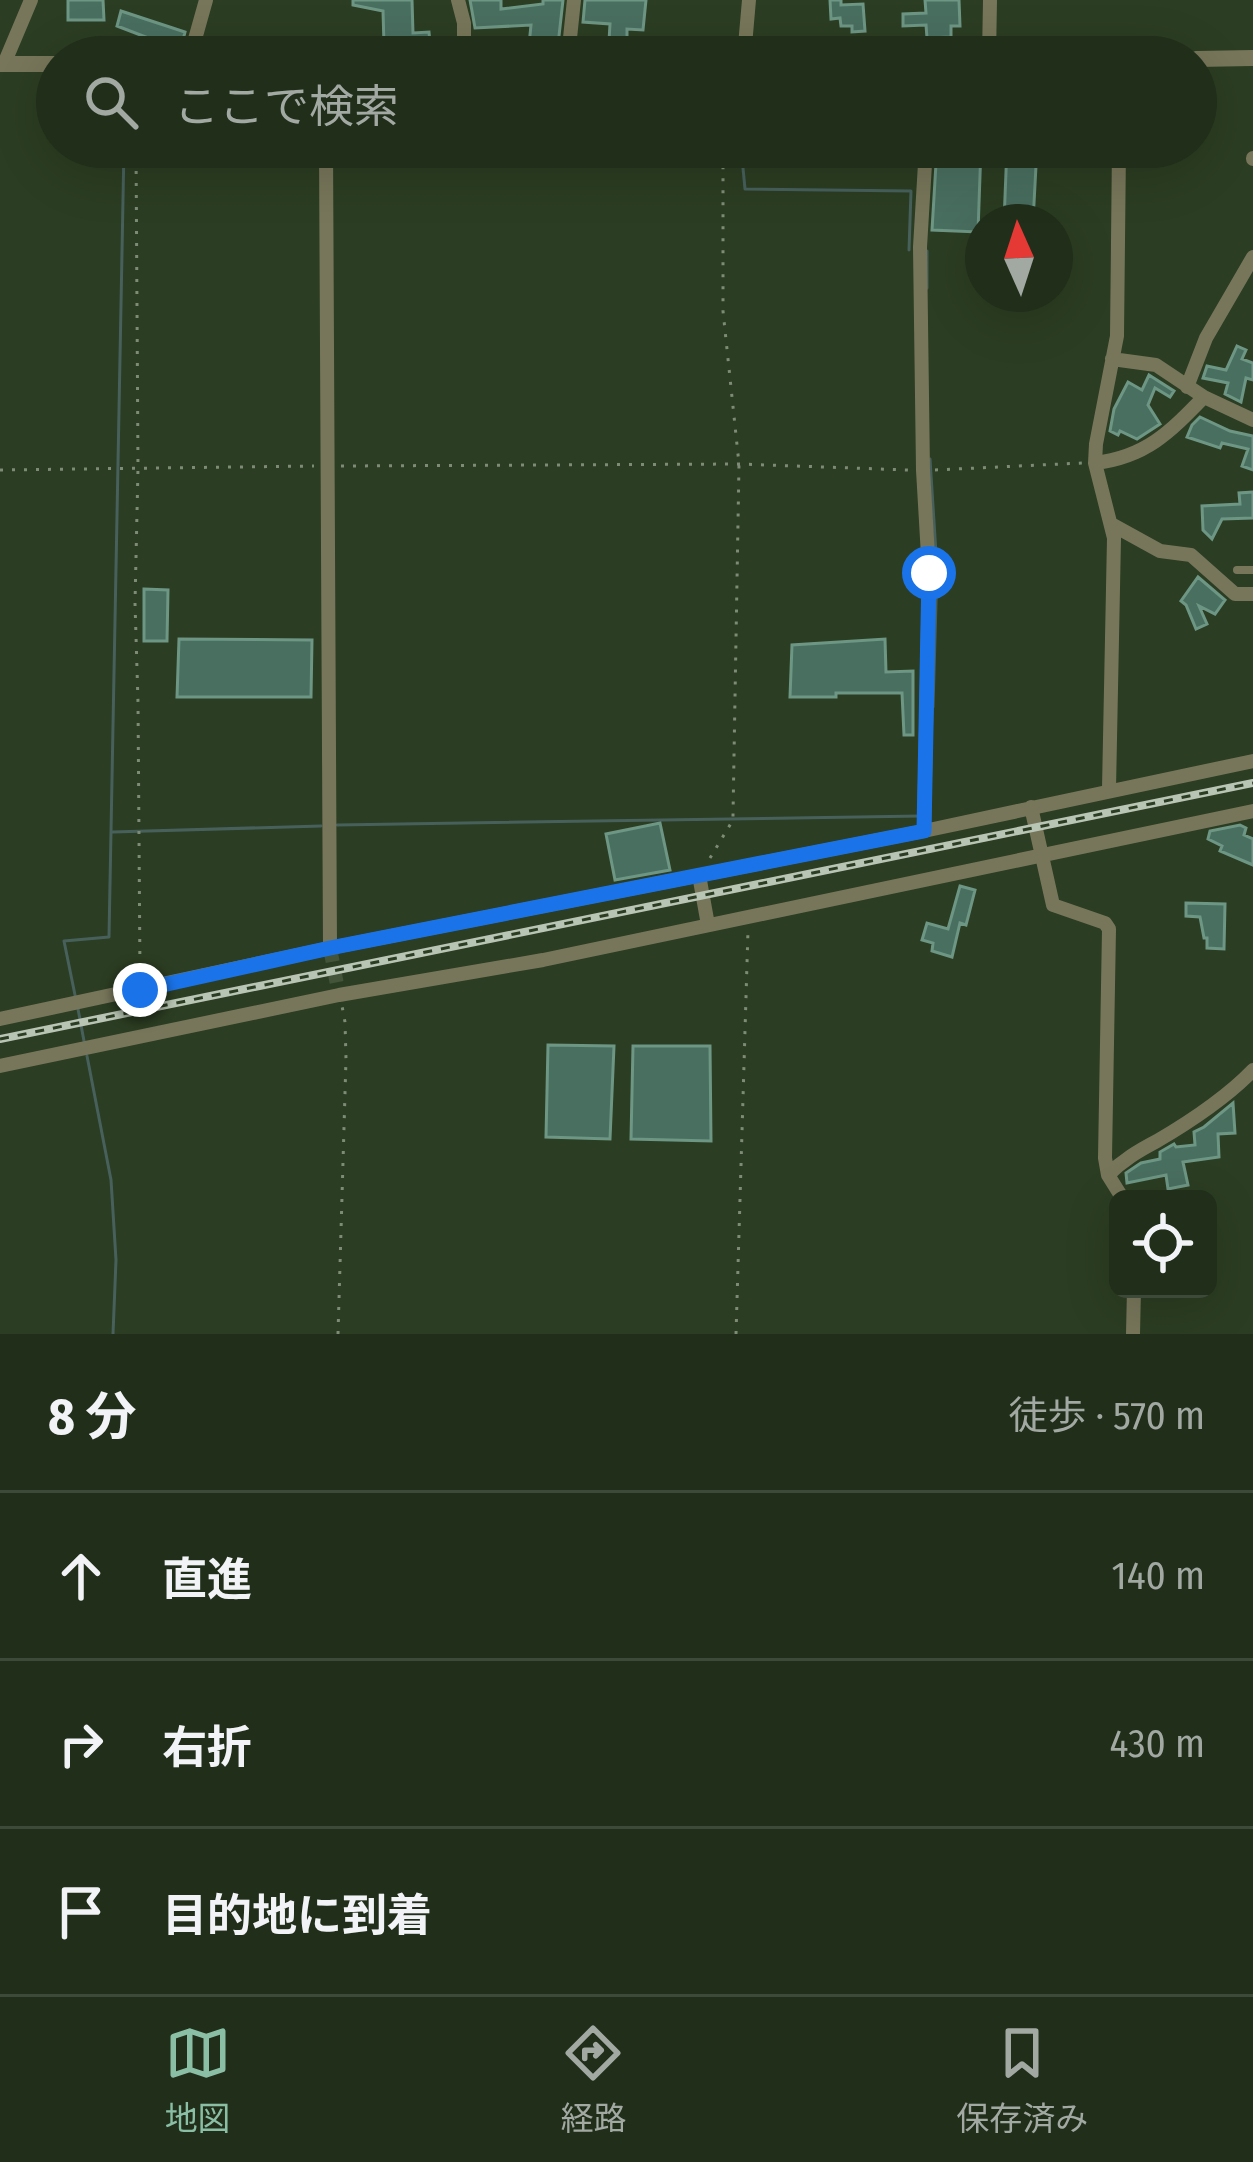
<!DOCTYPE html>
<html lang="ja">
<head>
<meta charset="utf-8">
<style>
	:root { --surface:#202e1a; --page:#283623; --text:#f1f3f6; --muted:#a2a8a2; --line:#3d4a39; --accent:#8abfa5 }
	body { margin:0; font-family:"Fira Sans Condensed","Noto Sans JP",sans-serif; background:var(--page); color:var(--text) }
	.controls { position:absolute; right:36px; bottom:36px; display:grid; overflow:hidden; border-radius:18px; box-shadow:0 12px 48px #0002 }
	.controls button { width:108px; height:108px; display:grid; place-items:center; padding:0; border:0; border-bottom:3px solid var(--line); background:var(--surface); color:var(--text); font:60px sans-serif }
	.compass { position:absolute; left:965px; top:204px; width:108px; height:108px; border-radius:50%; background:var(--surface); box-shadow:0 12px 48px #0002; rotate:357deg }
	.stop { position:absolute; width:36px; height:36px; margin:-27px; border:9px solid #1a73e8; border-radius:50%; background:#fff }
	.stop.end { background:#1a73e8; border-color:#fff; box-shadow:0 3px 12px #0008 }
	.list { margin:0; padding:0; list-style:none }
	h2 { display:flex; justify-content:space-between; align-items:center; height:156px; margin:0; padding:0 48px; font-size:51px }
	h2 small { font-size:39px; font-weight:400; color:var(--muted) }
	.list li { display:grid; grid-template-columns:78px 1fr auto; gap:36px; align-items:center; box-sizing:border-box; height:168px; padding:0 48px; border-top:3px solid var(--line) }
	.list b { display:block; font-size:45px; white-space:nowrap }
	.list em { font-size:39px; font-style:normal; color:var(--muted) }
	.icon { flex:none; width:66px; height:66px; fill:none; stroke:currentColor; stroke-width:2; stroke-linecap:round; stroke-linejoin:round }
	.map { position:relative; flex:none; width:1253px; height:1334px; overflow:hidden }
	.search { position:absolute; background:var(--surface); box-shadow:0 12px 48px #0002; left:36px; right:36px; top:36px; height:132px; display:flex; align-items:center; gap:30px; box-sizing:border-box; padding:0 42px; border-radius:66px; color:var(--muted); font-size:45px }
	.sheet { height:660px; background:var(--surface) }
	nav { display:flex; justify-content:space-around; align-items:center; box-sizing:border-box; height:168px; border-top:3px solid var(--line); background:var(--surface); font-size:33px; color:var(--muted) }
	nav a { display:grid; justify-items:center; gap:6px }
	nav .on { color:var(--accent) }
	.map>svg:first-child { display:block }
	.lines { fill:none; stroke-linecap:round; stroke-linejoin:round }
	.stream { stroke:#47605c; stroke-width:3 }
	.building { fill:#496f60; stroke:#6e9685; stroke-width:3 }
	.minor-tunnel { stroke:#43543b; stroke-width:14; stroke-dasharray:14 7; stroke-linecap:butt }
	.path { stroke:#7e8c77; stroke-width:3; stroke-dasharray:3 9; stroke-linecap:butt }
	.service { stroke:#77765a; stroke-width:8 }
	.minor { stroke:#77765a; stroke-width:14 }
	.tertiary { stroke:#77765a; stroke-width:16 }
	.rail-casing { stroke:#b9c5b4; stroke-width:8 }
	.rail { stroke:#2b3d22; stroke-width:3; stroke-dasharray:9; stroke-linecap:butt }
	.route { stroke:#1a73e8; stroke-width:15 }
</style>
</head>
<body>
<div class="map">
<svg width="1253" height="1334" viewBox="0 0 1253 1334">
	<rect width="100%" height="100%" fill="#2b3d22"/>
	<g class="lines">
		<path class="stream" d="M741 147 745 189 911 191 909 250
			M927 251V288
			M930 459 937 569 933 707
			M337 825 921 816
			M113 832 321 826
			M76 1000 64 941 109 937 124 147
			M78 1009 84 1041
			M87 1056 111 1180 116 1260 113 1334"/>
	</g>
	<path class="building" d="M68 0H103L104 20H68Z
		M353 0H412L413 33 429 32 430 43 384 45 383 11 353 5Z
		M470 0H501V9L543 4V0H563L558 45H529L531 25 475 28Z
		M585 0H646L643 30 627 29V42L609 41 610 24 583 22Z
		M830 0H841V5L863 4 865 31 852 32V26H841L840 18 831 19Z
		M925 0H959L960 26H951V37L927 38 926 25 903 26V14L926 13Z
		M121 11 185 32 183 40 156 41 117 26Z
		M937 147H981L978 232 932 230Z
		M1007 147H1037L1033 222H1004Z
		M1237 346 1246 350 1242 359 1253 363V380L1246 378 1241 402 1225 394 1228 383 1203 378 1207 366 1226 370Z
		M1149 375 1174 391 1170 397 1155 388 1148 405 1160 424 1137 439 1120 431 1118 435 1110 431 1114 409 1128 382 1142 390Z
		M1200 417 1230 431 1253 436V470L1242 466 1248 449 1222 443 1220 448 1187 437 1192 425Z
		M1253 492V518L1222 519 1212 539 1203 530 1202 506 1240 504 1239 493Z
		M1198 577 1225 600 1215 614 1199 606 1207 624 1196 629 1186 605 1181 601Z
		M144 589 168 590 167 641H144Z
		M179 639 312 640 311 697H177Z
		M885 639 886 672 913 671V735H904L902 693H836V697H790L792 645Z
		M660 823 670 870 615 880 606 834Z
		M1240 825 1246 828 1244 835 1253 839V865L1220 851 1222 846 1208 839 1210 831Z
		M960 886 975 890 966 925 960 923 952 957 932 951 933 943 922 940 927 923 948 929Z
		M1186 903 1225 904 1224 949 1207 948V938H1204L1200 917 1186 916Z
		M548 1045 614 1046 610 1139 546 1137Z
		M633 1046H710L711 1141 631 1139Z
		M1233 1103 1235 1133 1218 1134 1219 1157 1183 1162 1188 1185 1168 1189 1166 1175 1127 1183 1126 1173 1141 1163 1160 1159V1152L1174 1144 1176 1147 1195 1145 1194 1132 1204 1127Z"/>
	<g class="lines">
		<path class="minor-tunnel" d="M330 948 339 995"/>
		<path class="path" d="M136 147 138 468 135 603 138 702 140 973
			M341 466 739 464 908 470
			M0 470 314 466
			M935 470 1082 463
			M710 858 733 820V815L739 464 723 311V147
			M338 1334 346 1059 345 1022 342 1006
			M736 1334 748 930"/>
		<path class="service" d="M1237 570H1253"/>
		<path class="minor" d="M458 0 464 23V57
			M190 57 206 0
			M568 57 574 0
			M744 57 749 0
			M989 57 990 0
			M4 64 31 0
			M326 147 330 948
			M1253 158V159
			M1112 359 1156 365 1204 397 1253 420
			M1187 387 1206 338 1253 257
			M1095 463C1146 457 1170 432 1204 397
			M1111 524 1160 551 1191 555 1235 594H1253
			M1109 789 1114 538 1095 463 1096 444 1117 336 1119 147
			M1031 807 1053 905 1105 923 1109 929 1105 1158 1108 1175 1123 1199
			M924 831 929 573 923 470 920 247 926 147
			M699 875 708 925
			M0 1019 330 948 924 831 1253 761
			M0 1066 339 995 543 960 1253 811
			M1108 1175C1123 1160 1138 1151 1157 1141 1191 1121 1226 1098 1253 1070
			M1133 1334 1134 1289"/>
		<path class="tertiary" d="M1196 59 1253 58
			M0 64H57"/>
		<g class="rail-casing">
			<path id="rail" d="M0 1039 1253 783"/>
		</g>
		<use href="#rail" class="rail"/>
	</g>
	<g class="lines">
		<path class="route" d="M140 990 330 948 924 831 929 573"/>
	</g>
</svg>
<div class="controls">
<button><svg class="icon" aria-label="locate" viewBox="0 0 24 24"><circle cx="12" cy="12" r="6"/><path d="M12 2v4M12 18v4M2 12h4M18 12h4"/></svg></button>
</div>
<svg class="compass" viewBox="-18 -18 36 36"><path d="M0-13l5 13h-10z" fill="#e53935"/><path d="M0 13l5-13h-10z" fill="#a2a8a2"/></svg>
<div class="stop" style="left:929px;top:573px"></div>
<div class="stop end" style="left:140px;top:990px"></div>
<div class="search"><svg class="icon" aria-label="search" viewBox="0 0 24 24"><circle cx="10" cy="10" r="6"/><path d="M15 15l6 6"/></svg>ここで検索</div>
</div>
<section class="sheet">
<h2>8 分<small>徒歩 · 570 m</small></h2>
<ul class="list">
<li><svg class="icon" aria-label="ahead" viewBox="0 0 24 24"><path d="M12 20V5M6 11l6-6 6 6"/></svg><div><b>直進</b></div><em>140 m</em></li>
<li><svg class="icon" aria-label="right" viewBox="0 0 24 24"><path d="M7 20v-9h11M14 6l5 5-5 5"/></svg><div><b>右折</b></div><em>430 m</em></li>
<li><svg class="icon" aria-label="arrive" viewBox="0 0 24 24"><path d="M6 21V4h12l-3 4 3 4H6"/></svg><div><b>目的地に到着</b></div></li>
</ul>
</section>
<nav>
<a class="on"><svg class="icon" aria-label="map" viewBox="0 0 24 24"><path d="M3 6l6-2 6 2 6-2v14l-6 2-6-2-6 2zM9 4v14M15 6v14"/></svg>地図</a>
<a><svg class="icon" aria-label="directions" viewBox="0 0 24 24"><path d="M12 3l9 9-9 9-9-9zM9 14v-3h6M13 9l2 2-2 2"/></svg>経路</a>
<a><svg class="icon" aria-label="saved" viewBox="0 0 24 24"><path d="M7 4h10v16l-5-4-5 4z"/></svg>保存済み</a>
</nav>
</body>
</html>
